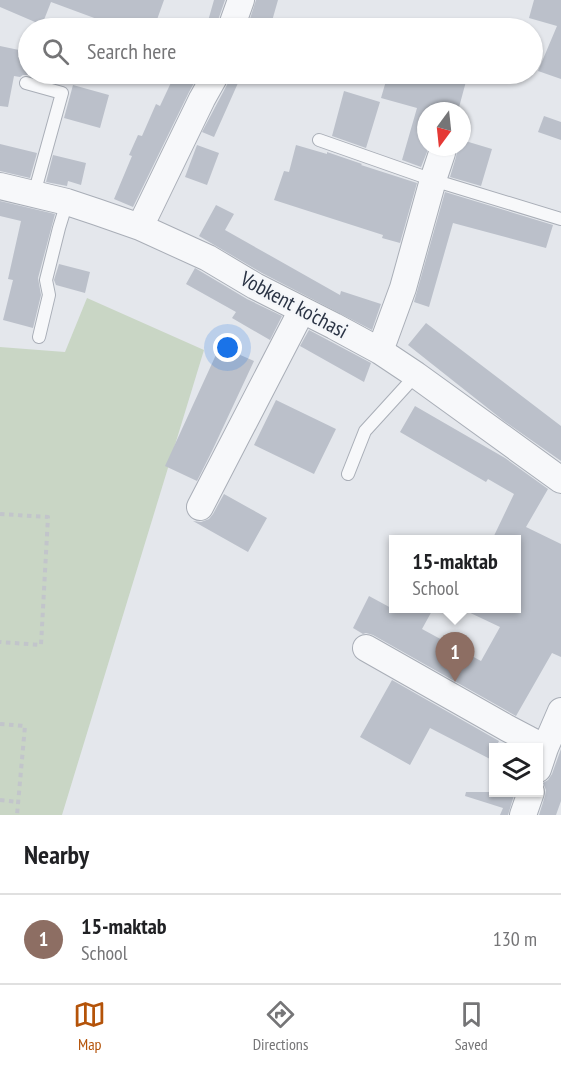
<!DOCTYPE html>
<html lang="en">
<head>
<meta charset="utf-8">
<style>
	:root { --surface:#fff; --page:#f6f6f6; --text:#202124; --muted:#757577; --line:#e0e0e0; --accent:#b45309 }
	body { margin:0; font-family:"PT Sans Narrow",sans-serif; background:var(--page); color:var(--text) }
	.controls { position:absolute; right:18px; bottom:18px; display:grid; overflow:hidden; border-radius:0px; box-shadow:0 2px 4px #0004 }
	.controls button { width:54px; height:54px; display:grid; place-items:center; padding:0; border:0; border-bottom:2px solid var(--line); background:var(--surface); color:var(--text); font:30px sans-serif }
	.compass { position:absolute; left:417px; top:102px; width:54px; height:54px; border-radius:50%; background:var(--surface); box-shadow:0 2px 4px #0004; rotate:195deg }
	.you { position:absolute; left:228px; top:348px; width:21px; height:21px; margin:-15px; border:4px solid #fff; border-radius:50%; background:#1a73e8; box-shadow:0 0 0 9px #1a73e833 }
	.badge { display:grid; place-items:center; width:39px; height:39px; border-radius:50%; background:var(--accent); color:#fff; font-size:20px; font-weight:700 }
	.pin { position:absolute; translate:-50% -50px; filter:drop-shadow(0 2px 3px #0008) }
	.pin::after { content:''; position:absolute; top:32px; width:21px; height:18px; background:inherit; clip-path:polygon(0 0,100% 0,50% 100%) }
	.popup { position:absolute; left:389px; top:535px; width:132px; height:78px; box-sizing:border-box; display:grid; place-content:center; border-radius:0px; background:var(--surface); filter:drop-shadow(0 2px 4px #0005); font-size:20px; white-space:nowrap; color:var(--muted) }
	.popup b { font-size:22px; color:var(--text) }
	.popup::after { content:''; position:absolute; left:50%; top:100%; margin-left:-12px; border:12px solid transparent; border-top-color:var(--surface) }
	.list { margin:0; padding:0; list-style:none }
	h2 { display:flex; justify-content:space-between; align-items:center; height:78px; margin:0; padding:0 24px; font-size:26px }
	h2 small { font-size:20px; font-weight:400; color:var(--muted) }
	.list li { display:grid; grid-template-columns:39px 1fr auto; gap:18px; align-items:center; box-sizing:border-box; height:90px; padding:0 24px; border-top:2px solid var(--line) }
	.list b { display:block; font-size:22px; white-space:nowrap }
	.list p { margin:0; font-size:20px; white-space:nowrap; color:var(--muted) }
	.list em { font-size:20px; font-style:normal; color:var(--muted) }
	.icon { flex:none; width:33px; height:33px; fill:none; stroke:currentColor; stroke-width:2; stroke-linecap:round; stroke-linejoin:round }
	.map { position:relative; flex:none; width:561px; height:815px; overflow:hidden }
	.search { position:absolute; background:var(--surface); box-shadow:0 2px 4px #0004; left:18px; right:18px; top:18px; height:66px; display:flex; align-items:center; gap:15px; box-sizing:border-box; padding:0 21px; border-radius:33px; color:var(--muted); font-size:22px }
	.sheet { height:168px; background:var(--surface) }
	nav { display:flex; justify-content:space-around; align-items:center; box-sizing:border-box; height:84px; border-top:2px solid var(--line); background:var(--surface); font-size:16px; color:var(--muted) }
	nav a { display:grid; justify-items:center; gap:3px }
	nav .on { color:var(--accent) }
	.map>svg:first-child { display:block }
	.green { fill:#c9d6c5 }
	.building { fill:#bbc0ca }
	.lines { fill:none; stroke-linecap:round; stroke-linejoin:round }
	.service-casing { stroke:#a9aeb7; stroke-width:14 }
	.minor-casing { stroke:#a9aeb7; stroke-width:28 }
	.path { stroke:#c2c5cb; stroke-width:4; stroke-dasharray:4.5 4.5; stroke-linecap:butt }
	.service { stroke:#f7f8fa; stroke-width:12 }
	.minor { stroke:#f7f8fa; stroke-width:26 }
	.labels { text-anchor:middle; stroke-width:4.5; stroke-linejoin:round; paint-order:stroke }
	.street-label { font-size:21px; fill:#2b3445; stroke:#f4f6f9 }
</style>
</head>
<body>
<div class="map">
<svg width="561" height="815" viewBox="0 0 561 815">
	<rect width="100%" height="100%" fill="#e4e7ec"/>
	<path class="green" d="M87 298 204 350 62 815H0V347L65 352Z"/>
	<path class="building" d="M0 0H164L154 28H93L97 19 51 2 42 25 0 7Z
		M214 0H225L217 23 216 28H206Z
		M256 0H278L270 28H247Z
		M534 0H561V79L538 71 557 26 529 18Z
		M0 46 19 50 18 57 28 60V75H23L20 77 14 76 8 107 0 106Z
		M175 74H199L189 92 133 207 114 199 132 156 129 155 138 135 142 136 156 104 160 106Z
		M231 74H242L214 137 202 132 229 81Z
		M388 74H468L458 111H426V147H429L421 167 402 160 417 108 381 98Z
		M73 85 109 95 100 128 64 118Z
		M344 91 380 102 366 148 332 136Z
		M544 116 561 122V140L538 132Z
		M462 140 492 149 481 186 450 177 456 157 457 151 455 147H462Z
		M0 144 37 153 30 178 0 171Z
		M197 145 219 153 207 185 185 177Z
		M296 145 327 154V152L362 164 361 165 417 183 400 243 382 238 383 235 274 200 284 171 289 172Z
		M53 155 86 163 81 185 68 181 67 186 46 182Z
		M445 192 553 225 546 248 453 223 429 307 414 302Z
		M0 201 55 214 38 278 41 295 33 328 3 320 13 280 8 279 21 221 0 216Z
		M216 205 234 214 225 230 340 295 341 291 381 304 372 330 262 273 199 236Z
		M59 264 90 272 85 293 56 285 54 280Z
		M195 268 247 299 282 316 270 340 232 318 236 312 186 284Z
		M426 323 561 426V461L504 421 408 345Z
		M309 330 371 363 364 382 300 346Z
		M220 346 254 361 212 451 197 481 165 466Z
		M276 400 336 429 314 474 254 445Z
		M415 406 505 458 548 489 526 527 561 544V657L552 653 516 716 373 635 366 633 363 634 353 628 369 596 393 609H433L422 629 481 661 500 627 462 609H516V540H492L514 494 488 479 486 482 400 432Z
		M224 494 267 518 248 552 193 521 201 522 209 519 213 514Z
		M392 680 499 741 496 747H494V752L490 759 430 728 410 765 360 737Z
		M561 749V801L556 815H539L545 796 546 790 543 783 548 780 552 774Z
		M466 792H515L508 815H500L503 808 465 796Z"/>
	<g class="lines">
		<g class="service-casing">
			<path id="service" d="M26 83 62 93 34 194
				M319 140 433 180 561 219
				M39 337 49 295 46 280 59 228 67 202
				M348 474 365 431 416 375"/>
		</g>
		<g class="minor-casing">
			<path id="minor" d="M231 28 241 0
				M0 186 67 202 97 212 140 227 208 258 255 286 334 326 380 351 416 375 561 480
				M140 227 202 99 216 74
				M380 351 403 288 433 180 442 153
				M200 507 302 310
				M366 648 507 728 545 748
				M538 769 545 748 561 711
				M523 815 531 792"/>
		</g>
		<path class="path" d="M0 514 48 517 41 645 0 642
			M0 724 25 726 17 815
			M0 800 19 802"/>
		<use href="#service" class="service"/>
		<use href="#minor" class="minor"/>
	</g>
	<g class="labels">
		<g class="street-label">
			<text transform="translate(294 305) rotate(28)" y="7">Vobkent ko'chasi</text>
		</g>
	</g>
</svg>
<div class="controls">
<button><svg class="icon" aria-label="layers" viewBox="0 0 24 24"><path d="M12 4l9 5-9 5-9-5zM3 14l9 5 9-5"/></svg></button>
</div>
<svg class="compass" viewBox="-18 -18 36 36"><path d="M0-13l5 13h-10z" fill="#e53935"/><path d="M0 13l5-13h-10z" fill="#757577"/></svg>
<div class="you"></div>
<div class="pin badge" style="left:455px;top:682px;background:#8d6e63">1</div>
<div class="popup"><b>15-maktab</b>School</div>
<div class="search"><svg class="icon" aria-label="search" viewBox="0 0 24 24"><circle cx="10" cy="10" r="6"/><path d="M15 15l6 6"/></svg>Search here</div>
</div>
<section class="sheet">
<h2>Nearby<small></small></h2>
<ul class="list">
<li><span class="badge" style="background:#8d6e63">1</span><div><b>15-maktab</b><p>School</p></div><em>130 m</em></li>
</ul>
</section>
<nav>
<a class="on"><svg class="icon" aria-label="map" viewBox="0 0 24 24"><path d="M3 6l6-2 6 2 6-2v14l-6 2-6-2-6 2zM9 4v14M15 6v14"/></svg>Map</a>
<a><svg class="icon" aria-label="directions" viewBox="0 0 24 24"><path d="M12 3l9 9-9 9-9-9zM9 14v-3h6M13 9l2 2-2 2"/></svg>Directions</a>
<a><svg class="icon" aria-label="saved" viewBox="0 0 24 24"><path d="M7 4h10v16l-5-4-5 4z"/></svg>Saved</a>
</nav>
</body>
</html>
